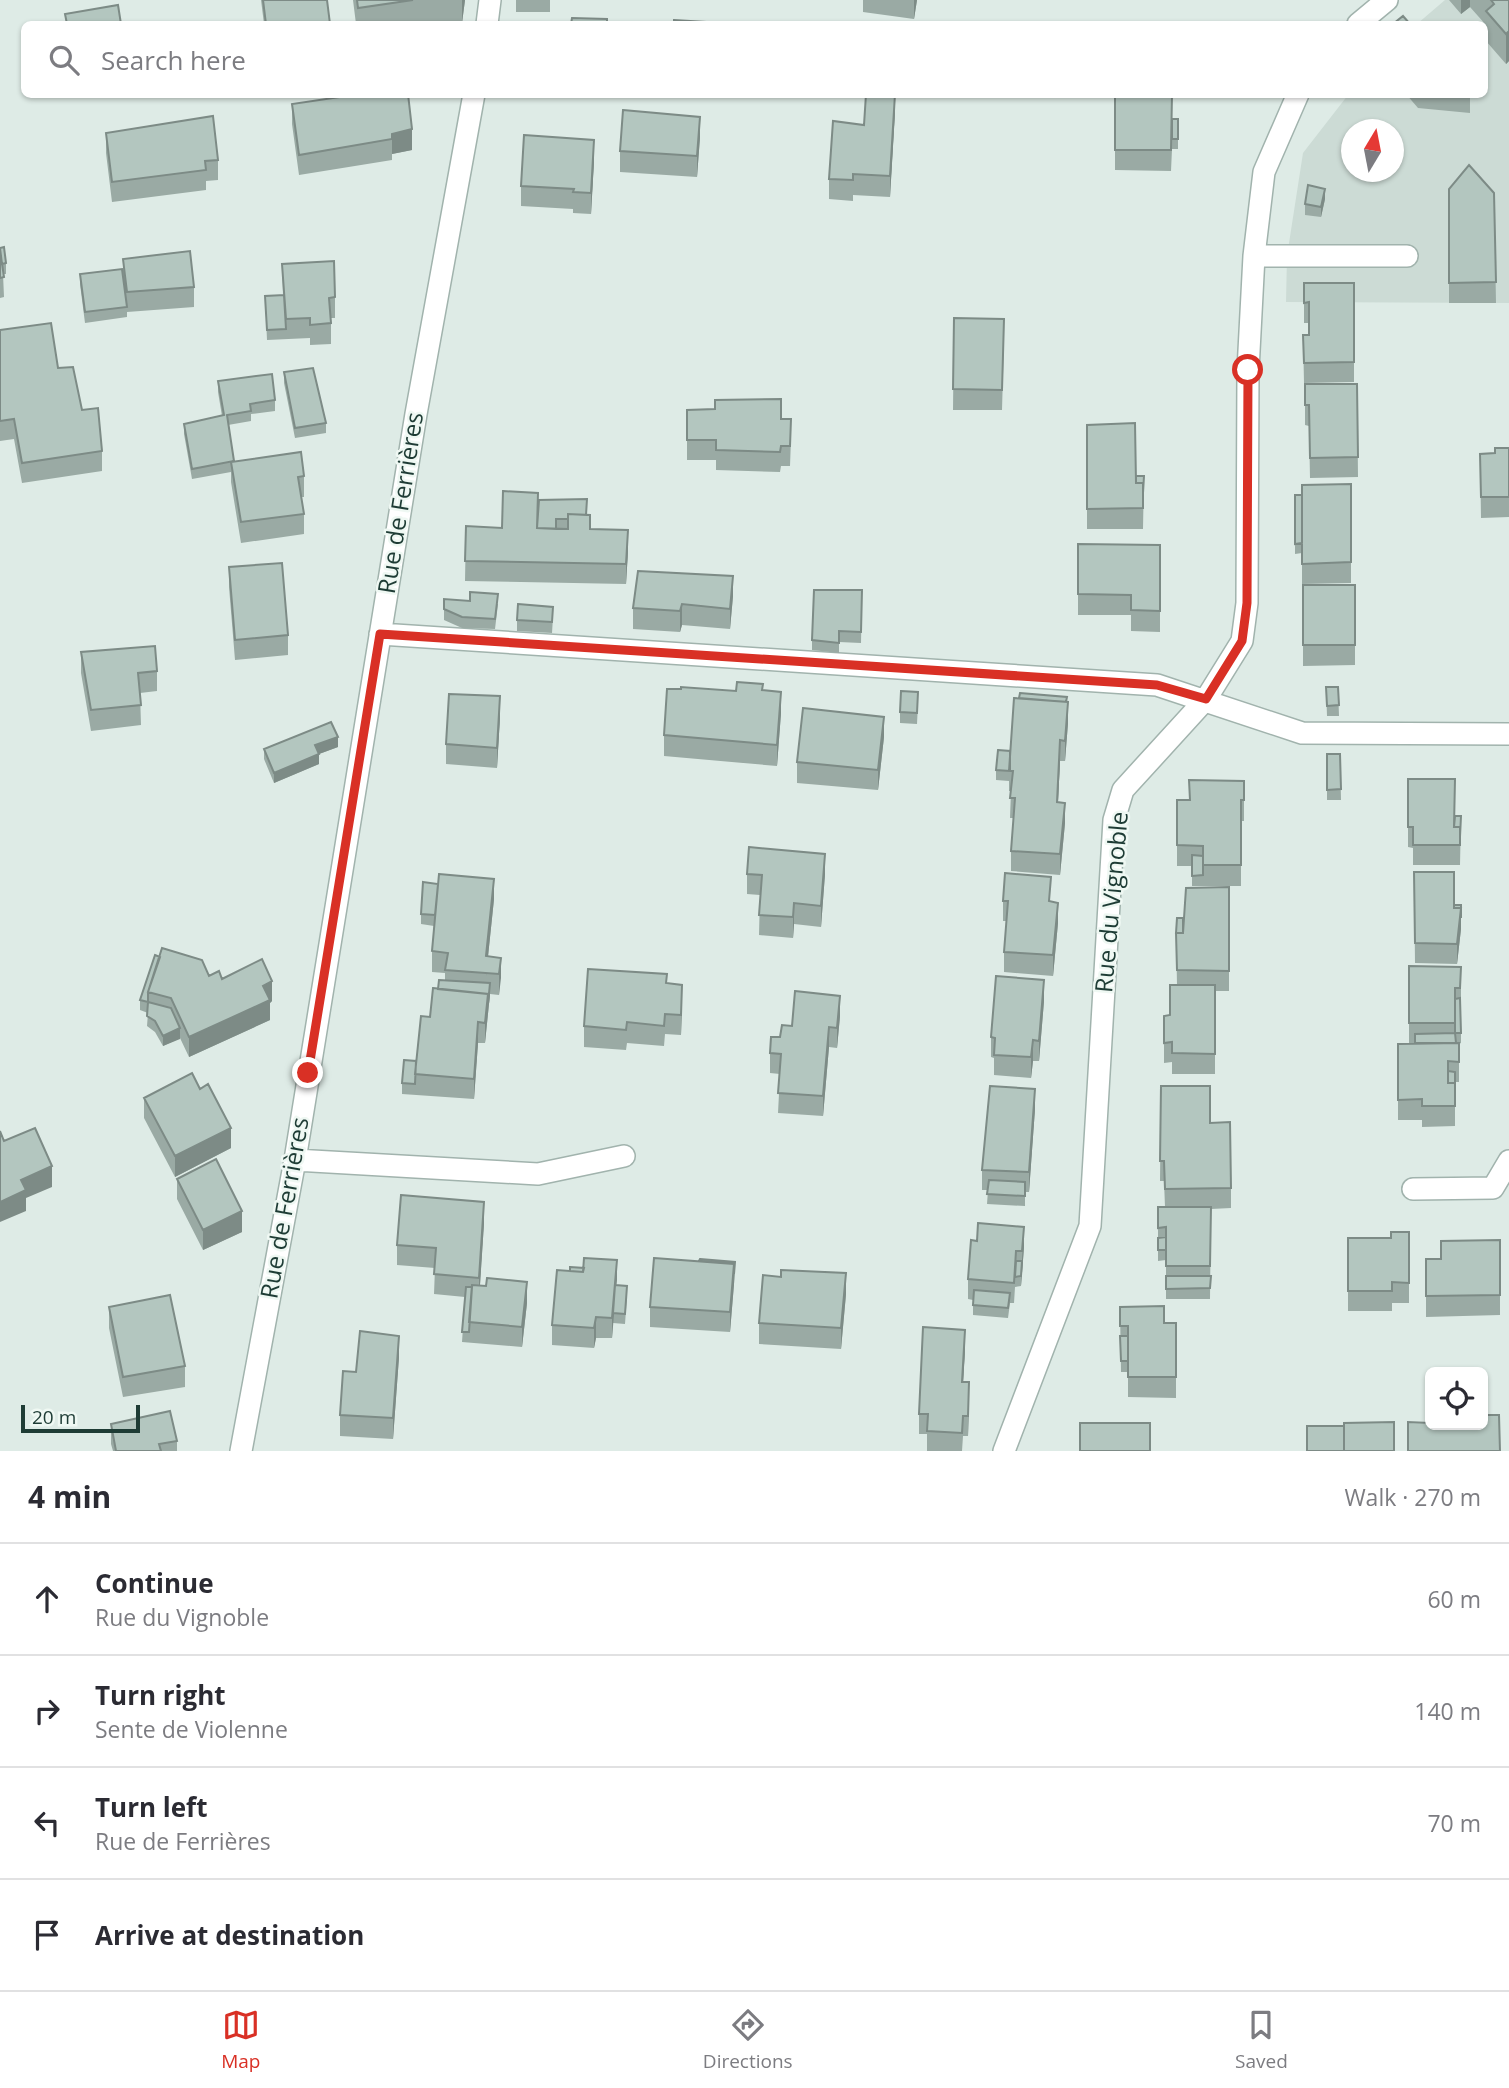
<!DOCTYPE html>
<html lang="en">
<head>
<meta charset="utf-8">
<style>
	:root { --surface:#fff; --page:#f2f2f3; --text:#2b2b33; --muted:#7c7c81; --line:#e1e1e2; --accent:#d93025 }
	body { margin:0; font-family:"Open Sans",sans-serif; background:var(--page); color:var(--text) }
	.controls { position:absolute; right:21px; bottom:21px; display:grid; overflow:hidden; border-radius:10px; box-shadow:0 2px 5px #0004 }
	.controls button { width:63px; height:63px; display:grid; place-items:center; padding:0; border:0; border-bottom:2px solid var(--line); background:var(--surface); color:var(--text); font:35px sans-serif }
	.compass { position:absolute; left:1341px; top:119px; width:63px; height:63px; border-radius:50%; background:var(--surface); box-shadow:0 2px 5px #0004; rotate:10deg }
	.scale { position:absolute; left:21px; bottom:18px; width:119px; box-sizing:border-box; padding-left:7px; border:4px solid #1e3c35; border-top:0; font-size:19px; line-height:24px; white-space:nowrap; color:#1e3c35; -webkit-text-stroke:5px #eff8f3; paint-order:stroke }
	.stop { position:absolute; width:21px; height:21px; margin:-16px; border:5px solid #d93025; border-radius:50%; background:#fff }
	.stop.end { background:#d93025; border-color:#fff; box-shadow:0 2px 7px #0008 }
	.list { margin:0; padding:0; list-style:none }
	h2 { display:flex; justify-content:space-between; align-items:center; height:91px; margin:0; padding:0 28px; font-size:30px }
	h2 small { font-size:23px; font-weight:400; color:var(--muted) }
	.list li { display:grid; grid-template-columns:46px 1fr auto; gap:21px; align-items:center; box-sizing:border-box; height:112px; padding:0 28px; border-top:2px solid var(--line) }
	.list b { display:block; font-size:26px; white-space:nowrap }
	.list p { margin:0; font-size:23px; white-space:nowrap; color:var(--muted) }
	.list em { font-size:23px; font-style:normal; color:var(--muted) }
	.icon { flex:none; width:38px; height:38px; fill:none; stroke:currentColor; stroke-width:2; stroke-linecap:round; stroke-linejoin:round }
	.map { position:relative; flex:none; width:1509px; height:1451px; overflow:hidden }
	.search { position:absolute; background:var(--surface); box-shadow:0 2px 5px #0004; left:21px; right:21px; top:21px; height:77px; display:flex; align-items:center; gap:18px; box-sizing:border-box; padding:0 24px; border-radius:10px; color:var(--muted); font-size:26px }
	.sheet { height:539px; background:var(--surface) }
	nav { display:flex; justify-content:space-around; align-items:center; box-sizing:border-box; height:98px; border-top:2px solid var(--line); background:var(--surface); font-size:19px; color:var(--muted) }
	nav a { display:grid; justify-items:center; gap:4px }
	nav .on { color:var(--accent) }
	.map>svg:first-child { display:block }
	.built { fill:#ccdbd5; fill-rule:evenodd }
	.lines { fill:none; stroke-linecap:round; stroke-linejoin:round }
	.minor-casing { stroke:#a1b3ad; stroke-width:24 }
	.minor { stroke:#fff; stroke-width:21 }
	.wall { fill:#9aaaa4 }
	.shaded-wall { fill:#7d8b86 }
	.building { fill:#b3c6bf; stroke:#7d8b86; stroke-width:2 }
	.route { stroke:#d93025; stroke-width:9 }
	.labels { text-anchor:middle; stroke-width:5; stroke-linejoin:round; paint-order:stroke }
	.street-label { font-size:24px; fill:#1e3c35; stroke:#eff8f3 }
</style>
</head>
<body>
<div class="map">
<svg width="1509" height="1451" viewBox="0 0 1509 1451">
	<rect width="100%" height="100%" fill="#deebe6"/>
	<path class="built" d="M1445 0H1509V303L1286 302 1287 256 1303 153 1348 95 1484 94V24H1417ZM1352 130H1394V172H1352Z"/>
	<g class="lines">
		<g class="minor-casing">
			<path id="minor" d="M487 24 490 0
				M1358 24 1387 0
				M1254 256H1407
				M380 634 1157 685 1302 733 1509 734
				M295 1160 538 1174 624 1156
				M1413 1189 1493 1188 1509 1161
				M241 1451 295 1160 416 414 474 94
				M1004 1451 1090 1226 1114 820 1123 790 1206 699 1242 641 1247 603 1248 370 1254 256 1264 172 1298 94"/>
		</g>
		<use href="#minor" class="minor"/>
	</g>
	<path class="wall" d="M261 0H327L330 24H264Z
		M353 0H465L462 23 451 24H356Z
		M516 0H550V12H516Z
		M863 0H917L914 19 863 12Z
		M1449 0H1509V61L1506 64 1486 41V25L1470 7 1461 14Z
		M360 94 412 150 392 154V160L299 175 292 124V104Z
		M1115 94 1172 119H1178V149H1172L1171 171 1115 170Z
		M1406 94H1470V113L1418 108Z
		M895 112 890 197 853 195V201L829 199V179L864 125Z
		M106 133 218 160V180L206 181V190L112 202 106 153Z
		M700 137 697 177 620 172V151Z
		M594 161 591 214 573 213V209L521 206V186Z
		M1449 189 1494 193 1496 303H1449Z
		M1325 199 1321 217 1305 215V204Z
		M0 248 6 263V274H3L4 297 0 298Z
		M123 259 194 287V307L127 312V309V317L85 323 80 284V274L123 280Z
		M282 264 335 297V318H331V344L310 345V338L267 340 265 296 283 295Z
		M1304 283H1354V382L1304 383 1303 335H1309V323H1304Z
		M954 318 1004 340 1002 410H953Z
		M0 330 58 368 82 410 102 451V471L22 483 14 439 0 441Z
		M284 372 326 423V433L295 438 284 383Z
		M218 381 275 400V411L251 414V421L228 425 234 461 304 476V497H301L304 514V534L241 543 231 482V472L192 479 184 434V424L222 416 218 392Z
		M1305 384H1357L1358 477 1310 478 1309 426 1305 425Z
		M687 410 781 419 791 439 790 466H781L780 472 716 470V460H687Z
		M1087 425 1136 476H1144L1143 529H1087Z
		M1509 448V517L1481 518 1480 454 1495 453Z
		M1351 484V583L1302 584V553L1295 554V495H1302Z
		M538 503 586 515 590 529 628 551 626 584 465 581 466 526 502 528Z
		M1078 544 1160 545V632L1131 631V615H1078Z
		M229 567 288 635V655L235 660 229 587Z
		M1303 585H1355V665L1303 666Z
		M862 590 861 643 839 642V653L812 650V640Z
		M733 596 730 629 682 625 680 632 633 629V608Z
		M444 599 498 604 495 629 462 628 444 620Z
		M553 617 552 633 517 631V620Z
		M81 652 157 671V691L140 693 141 725 91 731 81 673Z
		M1326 687H1338L1339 716H1327Z
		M763 690 781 713 777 766 664 756V735Z
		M1067 702 1068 723 1065 761H1060L1058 802 1065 823 1060 875 1011 871V851L1014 818H1010L1011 791H1009V781L996 780V770L1010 751Z
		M918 703 917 724 900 723V712Z
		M500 717 497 768 446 764V744Z
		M884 737 878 790 797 783V762Z
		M338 747 319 754V764L274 783 264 759V749Z
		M1327 754H1340L1341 800H1327Z
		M1408 779 1455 816H1461L1460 865H1413V848L1408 847Z
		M1189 780 1244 781V821H1241V886H1203V882V886H1192V866H1177V800H1189Z
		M1414 872 1454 905H1461V929L1457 964 1415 963Z
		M747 874H825L821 927 794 924 793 938 759 935 760 895 747 894Z
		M1229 887V991H1215V1074H1172V1062L1164 1063V1016L1170 1015 1177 985 1176 933H1183Z
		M494 899 488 956 501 958 499 995 490 994 485 1043H478L474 1099 402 1094V1083L416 1061 430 1017 438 989 445 980V973L432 972V951L434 926 421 924V914Z
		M1003 901 1051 902 1058 923 1053 976 1004 972V952L1007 921H1003Z
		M155 955 209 976 222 979 272 1001 270 1003V1020L189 1057 180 1038 163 1046 155 1032 147 1026 148 1013 140 1010V1000Z
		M1409 966 1461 967V1043L1459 1044V1082H1455V1126L1422 1127V1120H1398V1044L1409 1043Z
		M667 983 682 1005 681 1035 665 1034 664 1046 627 1043 626 1050 584 1047V1026Z
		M1044 1001 1039 1061H1033L1031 1078 994 1075V1058L991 1057V1037Z
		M840 1016 837 1048 829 1047 823 1116 778 1113 780 1074 770 1073V1053L780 1037 792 1026Z
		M1161 1086 1210 1123 1231 1188V1208L1211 1209 1210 1299H1166V1247V1260L1158 1261V1207H1165L1164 1181H1160Z
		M200 1089 231 1148 175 1177 144 1118V1098Z
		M1035 1109 1029 1192H1025V1206L987 1204 988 1190H982V1170Z
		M177 1179 242 1232 203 1250 177 1199Z
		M484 1223 480 1286 527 1303 522 1347 462 1342 465 1297 434 1294 435 1268 397 1265V1245Z
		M1409 1232V1303H1392V1311H1348V1238H1391Z
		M1500 1240V1315L1426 1317V1259H1441Z
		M1024 1247 1021 1286 1015 1287 1014 1303H1010L1008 1318 973 1315V1300L968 1299V1279Z
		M735 1272 730 1332 650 1327V1307Z
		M781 1277 846 1294 841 1349 759 1344V1323Z
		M616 1285 627 1296 625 1324 613 1323V1321L612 1338H596L594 1348 552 1345V1325Z
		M109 1307 185 1366V1387L123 1397 109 1328Z
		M1120 1307 1164 1323H1176V1398L1128 1397V1372H1121Z
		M965 1350 963 1382 969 1402 968 1436H963L962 1451H927V1434H919V1414Z
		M399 1357 393 1439 340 1436V1415L356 1372Z
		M111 1424 177 1441V1451H113L111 1444Z"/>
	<path class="shaded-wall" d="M462 0H465L462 23Z
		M914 0H917L914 19Z
		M1461 0H1470V7L1461 14Z
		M1509 31V61L1506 64V34Z
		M895 94V112L890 197V176Z
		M700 117V137L697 177V156Z
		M412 129V150L392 154V134Z
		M594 140V161L591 214V193Z
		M1325 189V199L1321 217V207Z
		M628 530V551L626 584V564Z
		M733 576V596L730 629V609Z
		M682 604V625L680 632V611Z
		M781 692V713L777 766V745Z
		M500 696V717L497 768V748Z
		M1068 702V723L1065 761V741Z
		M884 717V737L878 790V770Z
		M338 737V747L319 754V764L274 783V773L315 745Z
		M1060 740V761L1057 822V802Z
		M1065 803V823L1060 875V854Z
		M825 854V874L821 927V906Z
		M494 879V899L486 976V956Z
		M794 903V924L793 938V917Z
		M1058 903V923L1053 976V955Z
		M1461 905V929L1457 964V944Z
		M501 958V978L499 995V974Z
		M1044 980V1001L1039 1061V1041Z
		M272 981V1001L270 1003V1020L189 1057V1037L263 986Z
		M490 983V994L485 1043V1023L488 994Z
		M682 985V1005L681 1035V1015Z
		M840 996V1016L837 1048V1028Z
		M478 1022V1043L474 1099V1079Z
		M829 1027V1047L823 1116V1096Z
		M180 1028V1039L163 1046V1036Z
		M1033 1040V1061L1031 1078V1057Z
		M1035 1089V1109L1029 1192V1172Z
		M231 1128V1148L175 1177V1156Z
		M52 1166V1187L26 1198V1211L0 1222V1202L21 1180Z
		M484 1202V1223L479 1299V1278Z
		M242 1211V1232L203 1250V1230Z
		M1024 1227V1247L1021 1286V1276Z
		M617 1260V1280L612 1338V1318Z
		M735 1262 734 1284 730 1332V1312Z
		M846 1273V1294L841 1349V1328Z
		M527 1282V1303L522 1347V1327Z
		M596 1317V1338L594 1348V1328Z
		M965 1330V1350L962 1402V1382Z
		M399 1336V1357L393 1439V1418Z
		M969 1382V1402L968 1436V1416Z"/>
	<path class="building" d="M263 0H327L330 24H266Z
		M357 0H413L358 8Z
		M1491 0H1509V31L1506 34 1486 11 1494 4Z
		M118 5 121 24H67L65 14Z
		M1403 16 1410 24H1393Z
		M572 18 607 19V24H571Z
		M674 20 739 24H674Z
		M360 94H408L412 129 392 134V139L299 155 292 104Z
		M866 94H895L890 176 853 174V180L829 179 833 121 864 125Z
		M1115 94H1172L1171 150H1115Z
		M623 110 700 117 697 156 620 151Z
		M213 116 218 160 205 161 206 170 112 182 106 133Z
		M1172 119H1178V139H1172Z
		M524 135 594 140 591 193 573 192 574 189 521 186Z
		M1469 165 1494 193 1496 282 1449 283V189Z
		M1308 185 1325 189 1321 207 1305 204Z
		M4 247 6 263 2 264 0 248Z
		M0 250 4 277 0 278Z
		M190 251 194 287 127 292 123 259Z
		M334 261 335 297 329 298 331 323 310 325V318L286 319 282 264Z
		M122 269 127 307 85 312 80 274Z
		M1304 283H1354V362L1304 363 1303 335H1309V302L1304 303Z
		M284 295 286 329 267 330 265 296Z
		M954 318 1004 319 1002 390 953 389Z
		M51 323 58 368 73 367 82 410 98 408 102 451 22 463 14 419 0 421V330Z
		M313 368 326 423 295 428 284 372Z
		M272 374 275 400 250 404 251 411 227 415 234 461 192 469 184 424 224 415 218 381Z
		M1305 384H1357L1358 457 1310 458 1309 405H1305Z
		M781 399V419H791L790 446H781L780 452 716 450V440H687V410L715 409V400Z
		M1135 423 1136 483H1143V508L1087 509V425Z
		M1495 448H1509V497H1481L1480 454 1495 453Z
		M301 452 304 476 298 477 304 514 241 522 231 462Z
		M1136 476H1144L1143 493V483H1136Z
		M1351 484V562L1302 564V485Z
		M503 491 538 493 537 528 568 529V514L590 515V529L628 530 626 564 465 561 466 526 502 528Z
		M1295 495H1302V543L1295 544Z
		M587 499 586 515 568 514V519H556V529L537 528 539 500Z
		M1078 544 1160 545V611L1131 610V595L1078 594Z
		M282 563 288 635 235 640 229 567Z
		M638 571 733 576 730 609 682 604 680 611 633 608Z
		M1303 585H1355V645H1303Z
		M814 590H862L861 632 839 631V643L812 640Z
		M470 592 498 594 495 619 462 617 444 609V599L470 601Z
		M518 604 553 607 552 622 517 620Z
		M155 646 157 671 138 673 141 705 91 710 81 652Z
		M737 682 763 684 762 690 781 692 777 745 664 735 667 689H681V687L736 691Z
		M1326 687H1338L1339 705 1327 706Z
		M901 691 918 692 917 713 900 712Z
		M1020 693 1067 697 1066 702 1019 698Z
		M449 694 500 696 497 748 446 744Z
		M1014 698 1068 702 1065 741 1060 740 1057 802 1065 803 1060 854 1011 851 1015 798H1010L1013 771H1009Z
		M803 708 884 717 878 770 797 762Z
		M331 722 338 737 315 745 319 754 274 773 264 749Z
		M998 750 1010 751V771L996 770Z
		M1327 754H1340L1341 789 1327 790Z
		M1408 779H1455L1454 827H1460V845H1413V827H1408Z
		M1189 780 1244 781V800H1241V865H1203V846L1177 845V800H1190Z
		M1455 816H1461L1460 837V827H1454Z
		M749 847 825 854 821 906 794 903 793 917 759 915 762 875 747 874Z
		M1192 855 1203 856V875L1192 876Z
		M1414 872H1454V908H1461L1457 944 1415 943Z
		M1005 873 1051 877 1049 901 1058 903 1053 955 1004 952 1008 901H1003Z
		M439 874 494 879 486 956 501 958 499 974 445 970 448 953 432 951Z
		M423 882 438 884 435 915 421 914Z
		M1229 887V971L1177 970 1176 933H1183L1186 888Z
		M1454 905H1461V918V908H1454Z
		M1177 918H1183V933H1176Z
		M162 948 202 960 209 976 219 971 222 979 262 959 272 981 263 986 270 1000 189 1037 171 998 148 992Z
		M155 955 160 957 148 992V1002L140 1000Z
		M1409 966 1461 967 1460 988H1455V1023H1409Z
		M588 969 667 974 666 983 682 985 681 1015 665 1014 664 1026 627 1022 626 1030 584 1026Z
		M996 976 1044 980 1039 1041 1033 1040 1031 1057 994 1055 995 1038 991 1037Z
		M439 980 490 983 488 1004V994L438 989Z
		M1170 985H1215V1054L1172 1053V1042L1164 1043V1016L1170 1015Z
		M433 988 488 994 485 1023 478 1022 474 1079 415 1074 421 1016 430 1017Z
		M795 991 840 996 837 1028 829 1027 823 1096 778 1093 781 1054 770 1053 771 1037H780L782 1025 792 1026Z
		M1460 998 1461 1033H1455V999Z
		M148 1002 171 1008 180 1028 163 1036 155 1021 147 1016Z
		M1455 1033 1456 1043H1415V1034Z
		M1459 1043V1062L1448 1061V1083H1455V1106H1422V1099L1398 1100V1044Z
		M404 1060 416 1061 415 1084 402 1083Z
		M1448 1071 1455 1072V1093V1083H1448Z
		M192 1073 200 1089 208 1084 231 1128 175 1156 144 1098Z
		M990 1086 1035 1089 1029 1172 982 1170Z
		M1161 1086H1210V1123L1230 1122 1231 1188 1165 1189 1164 1161H1160Z
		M35 1128 52 1166 21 1180 26 1190 0 1202V1131L4 1141Z
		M216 1159 242 1211 203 1230 177 1179Z
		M989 1180 1025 1182V1196L987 1194Z
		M401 1195 484 1202 479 1278 434 1274 436 1248 397 1245Z
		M1158 1207H1211L1210 1266H1166V1227L1158 1228Z
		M978 1223 1024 1227 1022 1251H1016L1014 1283 968 1279 971 1240 977 1241Z
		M1391 1232H1409V1283L1392 1282V1291H1348V1238H1391Z
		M1166 1237V1250H1158V1238Z
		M1500 1240V1295L1426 1296V1259H1441V1241Z
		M584 1258 617 1260 612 1318 596 1317 594 1328 552 1325 557 1270 583 1272Z
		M654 1258 734 1264 730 1312 650 1307Z
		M700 1259 735 1262 734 1274V1264L699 1261Z
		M1016 1261H1022L1021 1276 1015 1277Z
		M570 1267 584 1268 583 1272 570 1271Z
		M781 1270 846 1273 841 1328 759 1323 763 1275 781 1277Z
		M1166 1276H1211L1210 1288 1166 1289Z
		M487 1278 527 1282 522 1327 469 1322 472 1285 486 1286Z
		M615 1285 627 1286 625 1314 613 1313Z
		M466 1287H472L469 1332H462Z
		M974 1290 1010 1293 1008 1308 973 1305Z
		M170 1295 185 1366 123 1377 109 1307Z
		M1164 1306V1323H1176V1377H1128V1326H1120V1307Z
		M923 1327 965 1330 962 1382H969L968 1416H963L962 1433 927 1431 928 1414H919Z
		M360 1331 399 1336 393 1418 340 1415 343 1371 356 1372Z
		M1120 1336H1128V1361H1121Z
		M170 1411 177 1441 159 1444 161 1451H116L111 1424Z
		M1430 1415V1425H1483V1415H1499L1500 1451H1408V1422L1430 1423Z
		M1394 1422V1451H1344V1423Z
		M1080 1423H1150V1451H1080Z
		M1307 1426H1344V1451H1307Z"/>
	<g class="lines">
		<path class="route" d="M308 1073 380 634 1157 685 1206 699 1242 641 1247 603 1248 370"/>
	</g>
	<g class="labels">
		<g class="street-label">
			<text transform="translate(401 503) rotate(-81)" y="8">Rue de Ferrières</text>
			<text transform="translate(1112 902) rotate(-85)" y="8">Rue du Vignoble</text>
			<text transform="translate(285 1208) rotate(-80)" y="8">Rue de Ferrières</text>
		</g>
	</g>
</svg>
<div class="controls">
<button><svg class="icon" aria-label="locate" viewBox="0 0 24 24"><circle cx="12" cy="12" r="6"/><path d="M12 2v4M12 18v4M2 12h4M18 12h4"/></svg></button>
</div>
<svg class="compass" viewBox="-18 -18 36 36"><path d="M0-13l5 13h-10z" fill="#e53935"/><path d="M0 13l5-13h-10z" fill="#7c7c81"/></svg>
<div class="scale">20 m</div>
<div class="stop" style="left:1248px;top:370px"></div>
<div class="stop end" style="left:308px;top:1073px"></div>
<div class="search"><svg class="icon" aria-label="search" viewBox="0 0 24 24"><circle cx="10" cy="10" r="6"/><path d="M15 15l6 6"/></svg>Search here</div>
</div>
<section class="sheet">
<h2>4 min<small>Walk · 270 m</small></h2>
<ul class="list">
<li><svg class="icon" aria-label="ahead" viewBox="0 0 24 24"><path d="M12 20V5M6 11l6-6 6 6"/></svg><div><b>Continue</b><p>Rue du Vignoble</p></div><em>60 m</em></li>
<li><svg class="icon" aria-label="right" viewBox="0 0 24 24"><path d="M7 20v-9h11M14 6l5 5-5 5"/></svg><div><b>Turn right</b><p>Sente de Violenne</p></div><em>140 m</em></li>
<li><svg class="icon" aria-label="left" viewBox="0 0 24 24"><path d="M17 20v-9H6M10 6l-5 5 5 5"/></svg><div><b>Turn left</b><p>Rue de Ferrières</p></div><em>70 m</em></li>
<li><svg class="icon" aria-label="arrive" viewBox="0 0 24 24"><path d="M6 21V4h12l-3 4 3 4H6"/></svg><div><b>Arrive at destination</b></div></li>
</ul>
</section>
<nav>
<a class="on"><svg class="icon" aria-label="map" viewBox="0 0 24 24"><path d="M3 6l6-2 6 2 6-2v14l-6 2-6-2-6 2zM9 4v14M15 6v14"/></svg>Map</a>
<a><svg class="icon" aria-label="directions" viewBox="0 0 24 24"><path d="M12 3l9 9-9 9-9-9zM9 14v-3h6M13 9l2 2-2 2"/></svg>Directions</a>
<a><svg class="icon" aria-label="saved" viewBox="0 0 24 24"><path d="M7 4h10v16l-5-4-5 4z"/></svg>Saved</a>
</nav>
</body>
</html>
